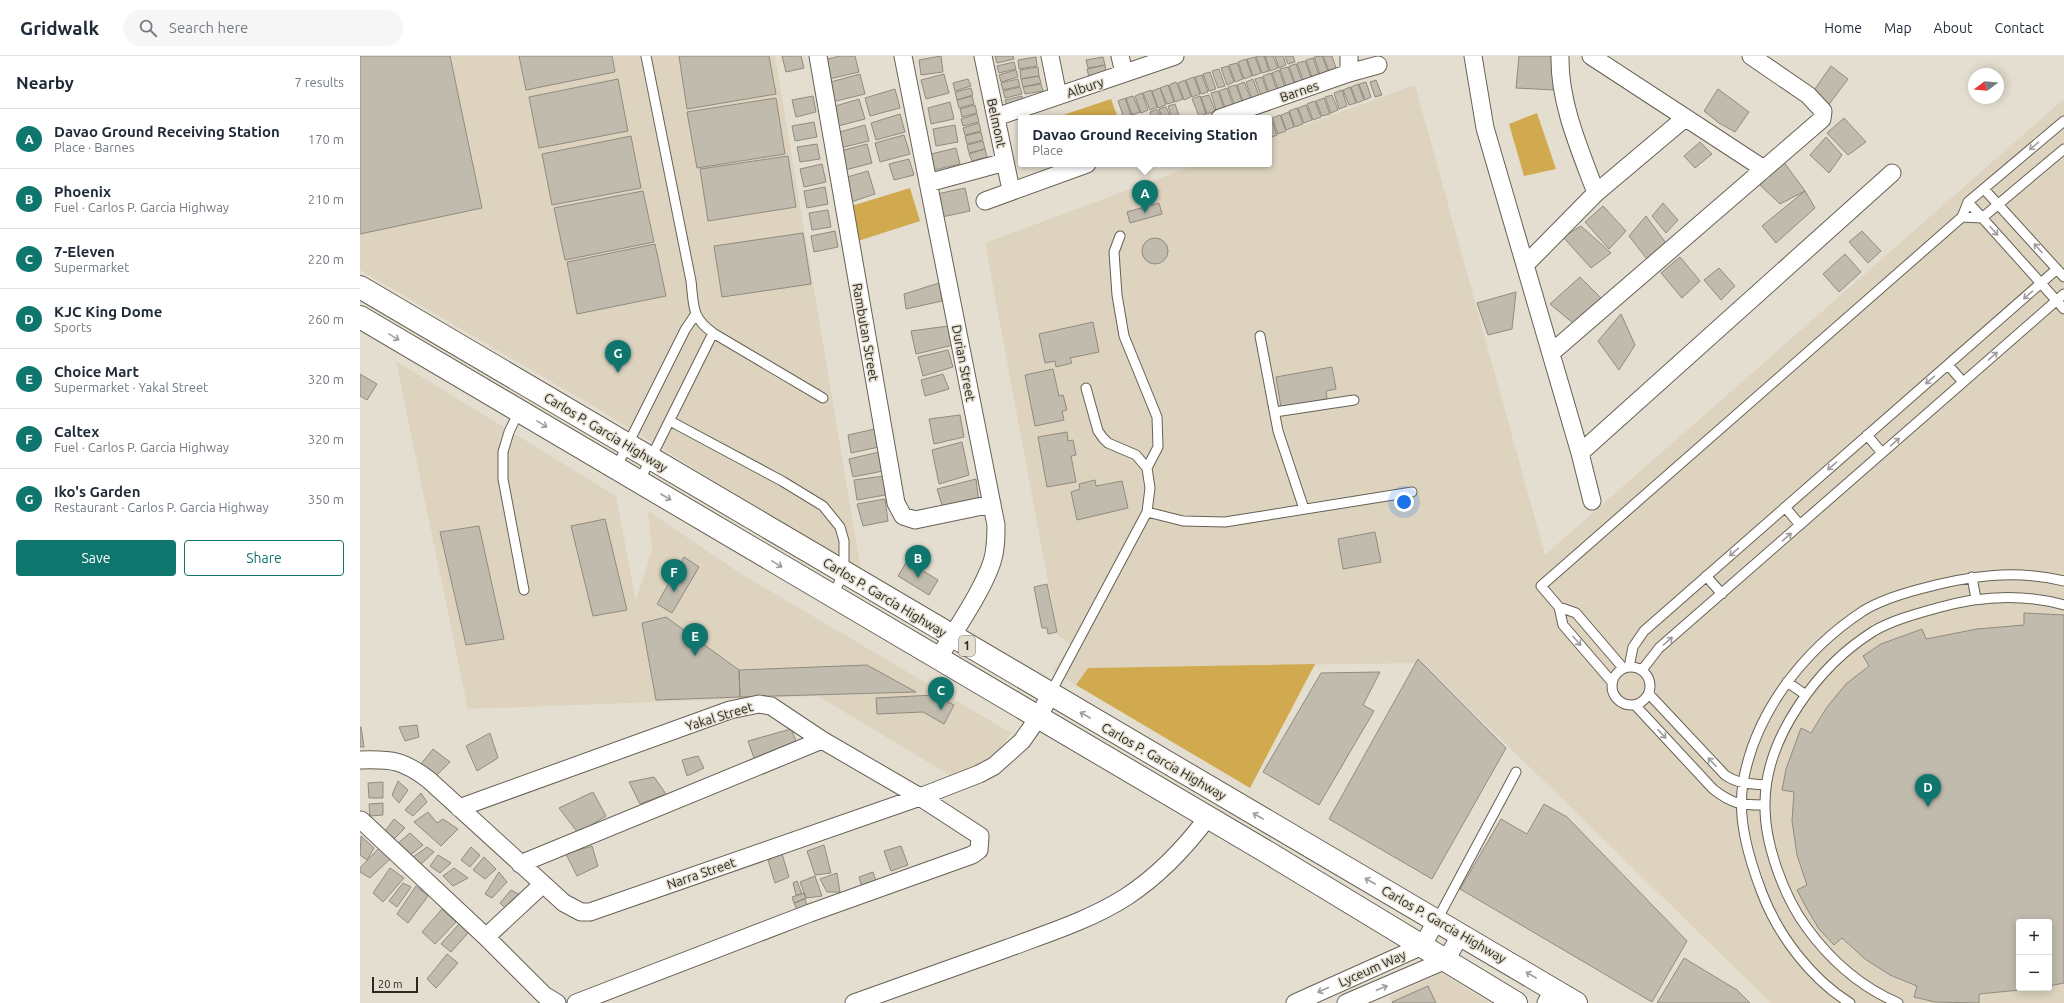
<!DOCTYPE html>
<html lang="en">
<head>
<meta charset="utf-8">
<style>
	:root { --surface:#fff; --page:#f6f6f7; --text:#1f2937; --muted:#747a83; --line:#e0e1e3; --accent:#0f766e }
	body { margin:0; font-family:Ubuntu,sans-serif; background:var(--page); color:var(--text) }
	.controls { position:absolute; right:12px; bottom:12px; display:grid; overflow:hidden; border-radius:4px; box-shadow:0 2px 10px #0003 }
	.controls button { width:36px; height:36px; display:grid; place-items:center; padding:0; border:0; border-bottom:1px solid var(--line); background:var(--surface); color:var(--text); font:20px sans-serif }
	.compass { position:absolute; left:1608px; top:12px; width:36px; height:36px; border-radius:50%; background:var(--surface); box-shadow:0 2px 10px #0003; rotate:254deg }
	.scale { position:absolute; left:12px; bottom:10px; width:46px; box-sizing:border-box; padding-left:4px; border:2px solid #2a2823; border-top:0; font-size:11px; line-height:14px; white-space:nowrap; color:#2a2823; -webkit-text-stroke:3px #e4ded0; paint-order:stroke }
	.you { position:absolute; left:1044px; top:446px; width:14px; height:14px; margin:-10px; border:3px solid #fff; border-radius:50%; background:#1a73e8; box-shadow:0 0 0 6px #1a73e833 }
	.badge { display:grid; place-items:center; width:26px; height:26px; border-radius:50%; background:var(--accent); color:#fff; font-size:13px; font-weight:700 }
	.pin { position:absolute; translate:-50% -33px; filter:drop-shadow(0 1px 2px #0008) }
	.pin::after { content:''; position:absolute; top:21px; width:14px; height:12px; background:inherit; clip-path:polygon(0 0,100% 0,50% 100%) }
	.popup { position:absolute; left:658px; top:59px; width:254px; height:52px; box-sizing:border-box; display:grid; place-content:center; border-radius:4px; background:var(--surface); filter:drop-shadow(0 1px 3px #0005); font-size:13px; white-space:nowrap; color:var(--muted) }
	.popup b { font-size:15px; color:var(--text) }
	.popup::after { content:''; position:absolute; left:50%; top:100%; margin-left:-8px; border:8px solid transparent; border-top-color:var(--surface) }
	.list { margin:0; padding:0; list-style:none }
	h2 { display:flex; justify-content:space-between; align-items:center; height:52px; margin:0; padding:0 16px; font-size:17px }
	h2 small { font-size:13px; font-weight:400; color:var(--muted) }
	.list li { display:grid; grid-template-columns:26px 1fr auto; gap:12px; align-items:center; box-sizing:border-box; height:60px; padding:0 16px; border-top:1px solid var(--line) }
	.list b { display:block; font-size:15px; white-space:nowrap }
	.list p { margin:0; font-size:13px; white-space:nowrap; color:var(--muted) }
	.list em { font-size:13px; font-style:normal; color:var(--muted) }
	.actions { display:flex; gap:8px; padding:12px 16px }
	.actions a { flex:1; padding:9px 0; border:1px solid var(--accent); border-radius:4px; text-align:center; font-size:14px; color:var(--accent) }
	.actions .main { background:var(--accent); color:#fff }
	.icon { flex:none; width:22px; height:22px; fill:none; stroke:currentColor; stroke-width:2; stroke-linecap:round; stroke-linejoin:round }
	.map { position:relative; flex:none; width:1704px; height:947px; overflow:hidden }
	header { display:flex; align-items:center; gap:24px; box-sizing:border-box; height:56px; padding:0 20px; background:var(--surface); border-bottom:1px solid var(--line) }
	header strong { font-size:19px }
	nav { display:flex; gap:22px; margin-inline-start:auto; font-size:14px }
	.search { width:280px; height:36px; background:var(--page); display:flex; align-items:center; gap:10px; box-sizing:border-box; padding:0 14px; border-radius:22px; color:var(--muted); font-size:15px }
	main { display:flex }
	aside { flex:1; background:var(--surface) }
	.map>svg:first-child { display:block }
	.built { fill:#ddd3bf; fill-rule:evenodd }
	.green { fill:#d1aa4f }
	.building { fill:#c1bbae; stroke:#918b7f }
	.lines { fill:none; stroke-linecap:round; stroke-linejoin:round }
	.lane-casing { stroke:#666155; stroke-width:11 }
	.street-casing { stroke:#666155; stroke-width:19 }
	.highway-casing { stroke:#666155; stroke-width:24 }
	.lane { stroke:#fff; stroke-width:9 }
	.street { stroke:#fff; stroke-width:17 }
	.highway { stroke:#fff; stroke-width:22 }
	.oneway { stroke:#9f9e9c }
	.labels { text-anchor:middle; stroke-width:3; stroke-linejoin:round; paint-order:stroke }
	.shield { fill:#e4ded0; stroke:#625f57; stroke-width:1 }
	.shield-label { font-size:12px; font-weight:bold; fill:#2a2823 }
	.street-label { font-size:13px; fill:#2a2823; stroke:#e4ded0 }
</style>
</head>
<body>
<header>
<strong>Gridwalk</strong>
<div class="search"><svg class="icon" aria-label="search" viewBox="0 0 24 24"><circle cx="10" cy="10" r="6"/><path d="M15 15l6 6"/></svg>Search here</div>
<nav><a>Home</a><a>Map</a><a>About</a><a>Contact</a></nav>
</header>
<main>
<aside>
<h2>Nearby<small>7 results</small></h2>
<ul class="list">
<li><span class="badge">A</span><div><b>Davao Ground Receiving Station</b><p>Place · Barnes</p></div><em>170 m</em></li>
<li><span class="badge">B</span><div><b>Phoenix</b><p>Fuel · Carlos P. Garcia Highway</p></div><em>210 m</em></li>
<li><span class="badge">C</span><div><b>7-Eleven</b><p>Supermarket</p></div><em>220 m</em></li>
<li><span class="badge">D</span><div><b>KJC King Dome</b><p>Sports</p></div><em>260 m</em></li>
<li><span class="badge">E</span><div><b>Choice Mart</b><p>Supermarket · Yakal Street</p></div><em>320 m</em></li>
<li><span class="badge">F</span><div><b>Caltex</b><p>Fuel · Carlos P. Garcia Highway</p></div><em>320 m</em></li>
<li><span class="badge">G</span><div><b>Iko's Garden</b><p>Restaurant · Carlos P. Garcia Highway</p></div><em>350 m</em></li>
</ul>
<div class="actions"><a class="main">Save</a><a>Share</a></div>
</aside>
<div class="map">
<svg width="1704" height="947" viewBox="0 0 1704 947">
	<rect width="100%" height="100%" fill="#e4ded0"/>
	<path class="built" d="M0 0H415L501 515 233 350 0 214Z
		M1055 29 1185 499 1704 43V947H1411L1063 607 728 612 716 629 693 615 711 589 698 579 625 187 838 108H909V82ZM1659 866H1689V932H1659Z
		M36 305 256 440 276 545 292 494 288 455 381 518 651 677 637 697 623 708 591 720 458 640 108 653Z
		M1081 917 1130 947H1032L1029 941Z"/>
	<path class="green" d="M751 43 758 62H694Z
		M1177 57 1196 113 1164 120 1149 68Z
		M550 132 560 165 498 185 488 151Z
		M955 608 890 732 716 629 728 612Z"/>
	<path class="building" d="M0 0H90L122 152 0 178Z
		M159 0H252L255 16 166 34Z
		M319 0H409L416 38 327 53Z
		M422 0H441L444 12 426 16Z
		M480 0H495L499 16 469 23 464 4Z
		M581 0 583 16 561 19 559 4Z
		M635 0H653L654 3 637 7Z
		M896 0H904L909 15 902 17Z
		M905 0H913L918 12 910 15Z
		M915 0H923L926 9 919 12Z
		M925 0H933L935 6 928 8Z
		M962 0 968 15 960 18 954 1Z
		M963 0H972L976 12 969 15Z
		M1159 0H1193L1195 34 1156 32Z
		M676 1 677 10 659 13 658 4Z
		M743 1 745 9 728 12 726 4Z
		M895 1 901 17 893 20 887 3Z
		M953 2 959 19 952 21 946 4Z
		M886 3 892 20 884 23 878 6Z
		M945 5 951 21 943 24 937 7Z
		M654 6 656 13 639 17 637 10Z
		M877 7 883 23 875 26 869 9Z
		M936 8 942 25 935 27 929 10Z
		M745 9 746 17 729 21 727 13Z
		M868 10 874 26 867 29 861 12Z
		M1471 10 1488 23 1467 51 1452 37Z
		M678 11 679 20 661 23 660 14Z
		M928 11 934 27 926 30 920 13Z
		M859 13 865 30 858 32 852 15Z
		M656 14 658 21 641 26 639 19Z
		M919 14 925 31 918 33 912 17Z
		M850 16 856 33 849 35 843 18Z
		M911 17 917 34 909 37 903 20Z
		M500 18 505 38 472 46 467 27Z
		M584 18 589 37 566 43 561 24Z
		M842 19 848 36 841 38 835 21Z
		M679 20 681 27 663 31 661 23Z
		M834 21 840 38 832 41 826 24Z
		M902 21 908 38 901 40 895 23Z
		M258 23 268 75 179 92 169 41Z
		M608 23 611 30 595 35 593 27Z
		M658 23 660 30 643 34 641 27Z
		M893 23 899 40 892 43 886 26Z
		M825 24 831 41 824 44 818 27Z
		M1016 24 1022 39 1015 41 1010 26Z
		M816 26 823 43 815 46 809 29Z
		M884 26 891 43 883 46 877 29Z
		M1006 26 1011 41 1005 44 999 28Z
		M681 28 683 35 665 38 663 31Z
		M998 28 1004 44 997 47 991 31Z
		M808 29 814 46 807 48 800 32Z
		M876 29 882 45 874 48 868 31Z
		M660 31 662 38 645 42 643 35Z
		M990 31 996 47 989 49 983 34Z
		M611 32 613 39 597 44 595 36Z
		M800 32 806 49 798 52 792 35Z
		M867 32 873 49 865 52 859 35Z
		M535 33 540 52 510 60 505 42Z
		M1358 33 1389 56 1375 76 1359 67 1344 55Z
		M791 34 797 51 790 54 783 37Z
		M982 34 987 50 979 53 974 37Z
		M858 35 864 52 856 54 851 37Z
		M782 37 788 54 781 57 775 40Z
		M849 39 855 55 847 58 841 41Z
		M972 39 978 54 971 57 965 41Z
		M453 40 456 56 436 61 432 44Z
		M612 40 614 48 599 52 597 44Z
		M662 40 663 46 647 51 645 44Z
		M773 40 780 56 772 59 766 42Z
		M840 40 846 58 839 60 832 43Z
		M416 42 425 98 337 112 327 56Z
		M765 42 771 59 764 62 758 45Z
		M964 42 970 58 962 60 956 45Z
		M499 43 505 63 478 70 472 51Z
		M955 45 961 61 953 64 947 48Z
		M590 46 594 63 571 68 568 52Z
		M815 48 820 62H812L808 50Z
		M615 49 617 57 602 61 600 53Z
		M946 49 952 64 944 67 938 52Z
		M806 51 811 62H802L799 53Z
		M937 52 943 68 935 71 929 55Z
		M797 53 801 62H792L790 56Z
		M929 56 934 71 926 74 921 59Z
		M540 58 545 76 516 84 511 67Z
		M617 58 619 66 603 70 601 63Z
		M920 59 926 75 918 78 912 62Z
		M1484 62 1506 86 1488 99 1467 77Z
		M911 63 917 79 909 82V64Z
		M454 66 457 81 435 85 432 70Z
		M619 67 621 75 605 79 603 72Z
		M505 69 509 85 480 92 476 77Z
		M595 69 598 86 576 90 573 73Z
		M621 76 623 84 607 88 605 80Z
		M544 79 550 98 520 106 515 87Z
		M271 80 281 132 192 149 182 98Z
		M1466 81 1482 99 1469 117 1450 99Z
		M623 85 625 93 609 97 607 89Z
		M1340 86 1352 98 1335 112 1324 100Z
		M457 88 460 103 440 106 437 91Z
		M507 88 512 107 485 114 480 95Z
		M596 92 600 108 574 114 571 98Z
		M625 93 627 101 612 105 609 98Z
		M428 100 436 151 348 165 340 113Z
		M549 103 554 119 534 124 529 108Z
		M1423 105 1445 135 1420 148 1400 129Z
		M462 108 466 126 444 131 440 113Z
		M508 115 515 138 491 146 484 122Z
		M465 131 468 148 447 152 444 135Z
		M605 132 610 155 582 161 577 138Z
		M283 135 294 186 205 204 194 152Z
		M1445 135 1455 152 1416 187 1402 170Z
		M799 147 802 158 770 167 767 156Z
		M1303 147 1318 164 1306 177 1292 160Z
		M1243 150 1266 175 1249 193 1225 166Z
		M468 154 471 171 452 174 449 157Z
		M1286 160 1308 190 1287 203 1269 180Z
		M1221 170 1251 197 1231 212 1203 181Z
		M475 175 478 191 454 196 451 180Z
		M1502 175 1521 195 1508 207 1489 186Z
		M443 177 451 228 362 241 354 190Z
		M782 195a13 13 0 1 1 26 0a13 13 0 1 1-26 0Z
		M295 188 306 240 217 258 207 206Z
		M1485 198 1501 216 1479 236 1463 218Z
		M1320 201 1340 225 1322 242 1301 217Z
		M1359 212 1375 230 1361 244 1344 224Z
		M1220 221 1246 247 1213 267 1190 248Z
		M579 227 582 245 546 253 544 238Z
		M1156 236 1152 273 1128 279 1117 247Z
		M1261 258 1275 289 1259 314 1238 285Z
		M733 266 739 296 710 302 712 307 696 311 695 305 685 307 679 278Z
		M588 270 593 289 556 298 551 275Z
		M588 294 593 311 563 320 558 301Z
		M972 311 976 333 966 335 967 343 921 351 916 321Z
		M693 313 699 340 703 339 707 354 702 355 704 364 675 370 665 319Z
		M0 318 17 328 7 344 0 340Z
		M583 318 589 333 565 340 561 324Z
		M600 359 604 381 574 388 569 363Z
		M515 373 519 391 491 397 488 379Z
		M707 376 708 385 713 384 716 399 711 400 716 426 687 431 678 381Z
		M602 386 609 419 579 428 572 394Z
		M519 396 523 415 493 421 489 403Z
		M524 420 525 439 497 444 494 424Z
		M616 423 619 447 584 456 577 433Z
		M735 424 736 430 762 425 768 452 717 464 711 436 720 433 719 428Z
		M525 443 528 465 503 470 497 448Z
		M245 463 267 554 233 560 211 470Z
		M119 470 144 583 106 589 80 476Z
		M1015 476 1021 506 983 513 978 483Z
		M324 501 339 511 312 557 297 548Z
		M547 505 578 524 569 539 538 520Z
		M687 528 697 576 688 578 687 572H682L674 531Z
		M1664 557 1704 559V927L1689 930V866H1659V932H1680L1619 938V947L1575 946 1554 941 1557 930 1530 919 1505 903 1482 882 1474 889 1459 873 1447 853 1437 834 1447 829 1437 799 1432 765 1434 736 1422 734 1426 713 1441 672 1451 677 1467 651 1486 628 1509 610 1503 600 1521 588 1562 573 1566 583 1617 573 1664 569Z
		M306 561 379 614 380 641 296 644 282 567Z
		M1058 603 1146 692 1072 823 969 763Z
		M507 609 556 636 380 641 379 614Z
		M1020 616 1003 649 1014 655 959 749 903 716 961 617Z
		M574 639 594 649 584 668 563 656 517 658 516 642Z
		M57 669 59 681 45 685 39 671Z
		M0 671H1L4 691H0Z
		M431 673 438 689 395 705 388 685Z
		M130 677 138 702 117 715 106 690Z
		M73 693 90 706 76 720 61 708Z
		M338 700 344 712 327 720 322 704Z
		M294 721 306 738 280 748 269 726Z
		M38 725 48 734 39 747 32 739Z
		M23 726V742H9L8 727Z
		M233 736 246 760 218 777 199 752Z
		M61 737 67 746 53 760 45 754Z
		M23 747V759L10 760 9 748Z
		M1184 748 1207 761 1327 885 1292 946 1100 833 1141 763 1167 778Z
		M68 756 77 767 83 763 98 773 81 790 54 766Z
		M34 763 45 772 33 784 23 778Z
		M50 777 63 789 49 800 37 788Z
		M1 780 14 792 7 804 0 799Z
		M464 789 471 817 455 819 447 795Z
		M232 790 238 810 217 820 206 798Z
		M541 790 548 809 531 815 524 795Z
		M67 791 74 796 60 809 53 801Z
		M111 791 120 799 110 811 101 804Z
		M19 792 30 803 10 822 0 816V812Z
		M422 798 429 821 415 827 408 804Z
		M78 799 91 807 80 817 70 810Z
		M124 801 136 813 125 823 113 814Z
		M30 812 44 822 23 846 13 837Z
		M94 812 108 822 93 830 83 820Z
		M139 816 147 826 132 842 125 838Z
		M513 816 517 828 502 831 499 821Z
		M477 817 480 836H467L460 823Z
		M455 820 462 840 446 842 440 826Z
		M437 825 442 838 436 839 433 827Z
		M43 827 51 831 37 851 29 845Z
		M56 830 68 840 48 867 37 858Z
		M151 834 162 840 147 854 140 847Z
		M444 837 446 842 434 847 432 841Z
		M445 843 448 853 438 856 434 847Z
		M82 853 96 866 75 888 62 876Z
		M99 868 108 877 91 896 81 888Z
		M87 898 98 907 76 932 67 923Z
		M1324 902 1377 934 1390 947H1297Z
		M1068 930 1076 947H1033L1032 946Z"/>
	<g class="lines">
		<g class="lane-casing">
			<path id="lane" d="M1624 133 1704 221
				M1608 146 1704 253
				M1602 161 1622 162 1704 93
				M760 180 754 196 757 239 764 280 797 361 798 391 787 412
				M353 277 463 342
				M900 280 918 375 944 453
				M1588 309 1603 326
				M159 355 149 376 143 396V423L164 534
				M915 356 994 344
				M310 365 422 425 463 450 480 471 484 485V517L472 540
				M1507 379 1522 397
				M256 412 325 274 335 259
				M279 426 353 277C331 261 334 250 331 225L286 0
				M1425 451 1440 469
				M787 456 823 465 865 466 1052 436
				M1346 520 1362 538
				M1612 521 1616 543
				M1199 551 1216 557 1263 612
				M1252 630a19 19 0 1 1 38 0a19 19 0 1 1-38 0Z
				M1269 611 1273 591 1284 575 1697 213
				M1282 614 1299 592 1704 238
				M1252 626 1203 569 1199 551 1181 530 1602 161 1608 146 1704 65
				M1427 626 1446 639
				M690 638 787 456 790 432 787 412 776 399 748 387 743 382 738 375 726 332
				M1289 638 1365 719C1378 728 1391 728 1406 729
				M1275 649 1353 733C1372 748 1381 749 1404 749
				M1077 864 1156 716
				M1490 947C1451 923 1418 879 1402 837 1389 803 1377 763 1383 727 1395 656 1444 594 1503 555 1519 545 1541 538 1560 533 1608 520 1654 513 1704 525
				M1538 947C1501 931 1471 905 1447 872 1424 841 1404 787 1405 748 1405 681 1459 609 1514 575 1533 564 1556 558 1577 552 1619 540 1661 537 1704 549"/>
		</g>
		<g class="street-casing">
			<path id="street" d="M458 0 536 447 543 460 555 464 632 448
				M543 0 636 469C636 482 636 494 632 506 622 536 595 574 578 603
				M623 0 651 134
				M690 0 698 40
				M760 0 764 17
				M989 0V17
				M1113 0 1125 72 1220 397 1232 445
				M1200 0C1199 47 1220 94 1236 137
				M1231 0 1404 113
				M636 61 815 0
				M860 62 989 17 1018 9
				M568 127 645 106
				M625 145 727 108
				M1165 209 1236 137 1325 62
				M1191 297 1462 63 1463 55 1448 39 1391 0
				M1220 397 1532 117
				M0 704C32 703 43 704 69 724L204 847 221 856H230L560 741 619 718 634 710 662 685 678 662 690 639
				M99 752 370 654 399 648 411 650 462 684 560 741 620 780 619 794 612 799 450 857 216 947
				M1 764 126 881 184 939 197 947
				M160 808 462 684
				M126 881 183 828
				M494 947C545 929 597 910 648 892 688 877 730 864 766 841 798 820 825 792 848 761
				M935 947 1062 890 1077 864
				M986 947 1086 904 1101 878
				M1186 947 1194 932"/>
		</g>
		<g class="highway-casing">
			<path id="highway" d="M0 231 1216 947
				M0 261 912 799 1156 947"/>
		</g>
		<use href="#lane" class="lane"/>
		<use href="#street" class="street"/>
		<use href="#highway" class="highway"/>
	</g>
	<defs><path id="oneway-shaft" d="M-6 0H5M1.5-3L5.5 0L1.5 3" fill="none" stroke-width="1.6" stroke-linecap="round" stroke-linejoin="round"/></defs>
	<g class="oneway">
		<use href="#oneway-shaft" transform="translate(1674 90) rotate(140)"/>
		<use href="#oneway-shaft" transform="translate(1634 175) rotate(48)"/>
		<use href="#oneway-shaft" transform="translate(1678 192) rotate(-132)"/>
		<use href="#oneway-shaft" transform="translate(1668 239) rotate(139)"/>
		<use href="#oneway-shaft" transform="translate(34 281) rotate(31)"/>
		<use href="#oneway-shaft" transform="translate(1633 300) rotate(-41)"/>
		<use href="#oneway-shaft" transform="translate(1570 324) rotate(139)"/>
		<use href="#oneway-shaft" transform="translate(182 368) rotate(31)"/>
		<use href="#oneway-shaft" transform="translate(1535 386) rotate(-41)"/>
		<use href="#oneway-shaft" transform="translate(1472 410) rotate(139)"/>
		<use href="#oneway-shaft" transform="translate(306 441) rotate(30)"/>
		<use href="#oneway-shaft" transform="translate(1427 481) rotate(-41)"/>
		<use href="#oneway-shaft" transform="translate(1374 496) rotate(139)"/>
		<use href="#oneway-shaft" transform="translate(417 508) rotate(31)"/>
		<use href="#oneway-shaft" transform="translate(1217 585) rotate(49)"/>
		<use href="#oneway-shaft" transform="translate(1308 585) rotate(-41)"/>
		<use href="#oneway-shaft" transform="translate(725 659) rotate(-150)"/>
		<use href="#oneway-shaft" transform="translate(1302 678) rotate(47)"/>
		<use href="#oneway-shaft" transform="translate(1352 706) rotate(-133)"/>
		<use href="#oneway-shaft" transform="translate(898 760) rotate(-150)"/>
		<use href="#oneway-shaft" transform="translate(1010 825) rotate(-150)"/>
		<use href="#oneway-shaft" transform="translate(1171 919) rotate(-150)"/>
		<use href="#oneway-shaft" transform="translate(1022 932) rotate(-23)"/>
		<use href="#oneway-shaft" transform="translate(963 934) rotate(156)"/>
	</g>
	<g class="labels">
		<rect class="shield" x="599" y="580" width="16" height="20" rx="3"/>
		<g class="shield-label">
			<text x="607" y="594">1</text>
		</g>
		<g class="street-label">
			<text transform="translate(725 31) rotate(-19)" y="5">Albury</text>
			<text transform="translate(939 35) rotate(-19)" y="5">Barnes</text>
			<text transform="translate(637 67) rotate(78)" y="5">Belmont</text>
			<text transform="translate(506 276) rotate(80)" y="5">Rambutan Street</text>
			<text transform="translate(604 307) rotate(79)" y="5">Durian Street</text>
			<text transform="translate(246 376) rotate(31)" y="5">Carlos P. Garcia Highway</text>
			<text transform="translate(525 541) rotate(31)" y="5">Carlos P. Garcia Highway</text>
			<text transform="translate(359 660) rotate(-17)" y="5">Yakal Street</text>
			<text transform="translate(804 705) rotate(30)" y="5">Carlos P. Garcia Highway</text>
			<text transform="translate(341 817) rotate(-19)" y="5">Narra Street</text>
			<text transform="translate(1084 868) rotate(30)" y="5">Carlos P. Garcia Highway</text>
			<text transform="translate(1012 912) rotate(-24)" y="5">Lyceum Way</text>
		</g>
	</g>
</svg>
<div class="controls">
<button>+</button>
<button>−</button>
</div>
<svg class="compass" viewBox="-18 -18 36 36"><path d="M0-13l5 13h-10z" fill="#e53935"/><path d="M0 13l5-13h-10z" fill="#747a83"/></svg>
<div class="scale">20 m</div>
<div class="you"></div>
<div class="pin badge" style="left:785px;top:157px">A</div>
<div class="popup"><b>Davao Ground Receiving Station</b>Place</div>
<div class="pin badge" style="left:558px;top:522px">B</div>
<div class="pin badge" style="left:581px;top:654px">C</div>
<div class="pin badge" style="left:1568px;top:751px">D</div>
<div class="pin badge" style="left:335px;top:600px">E</div>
<div class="pin badge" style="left:314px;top:536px">F</div>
<div class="pin badge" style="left:258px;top:317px">G</div>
</div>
</main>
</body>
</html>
